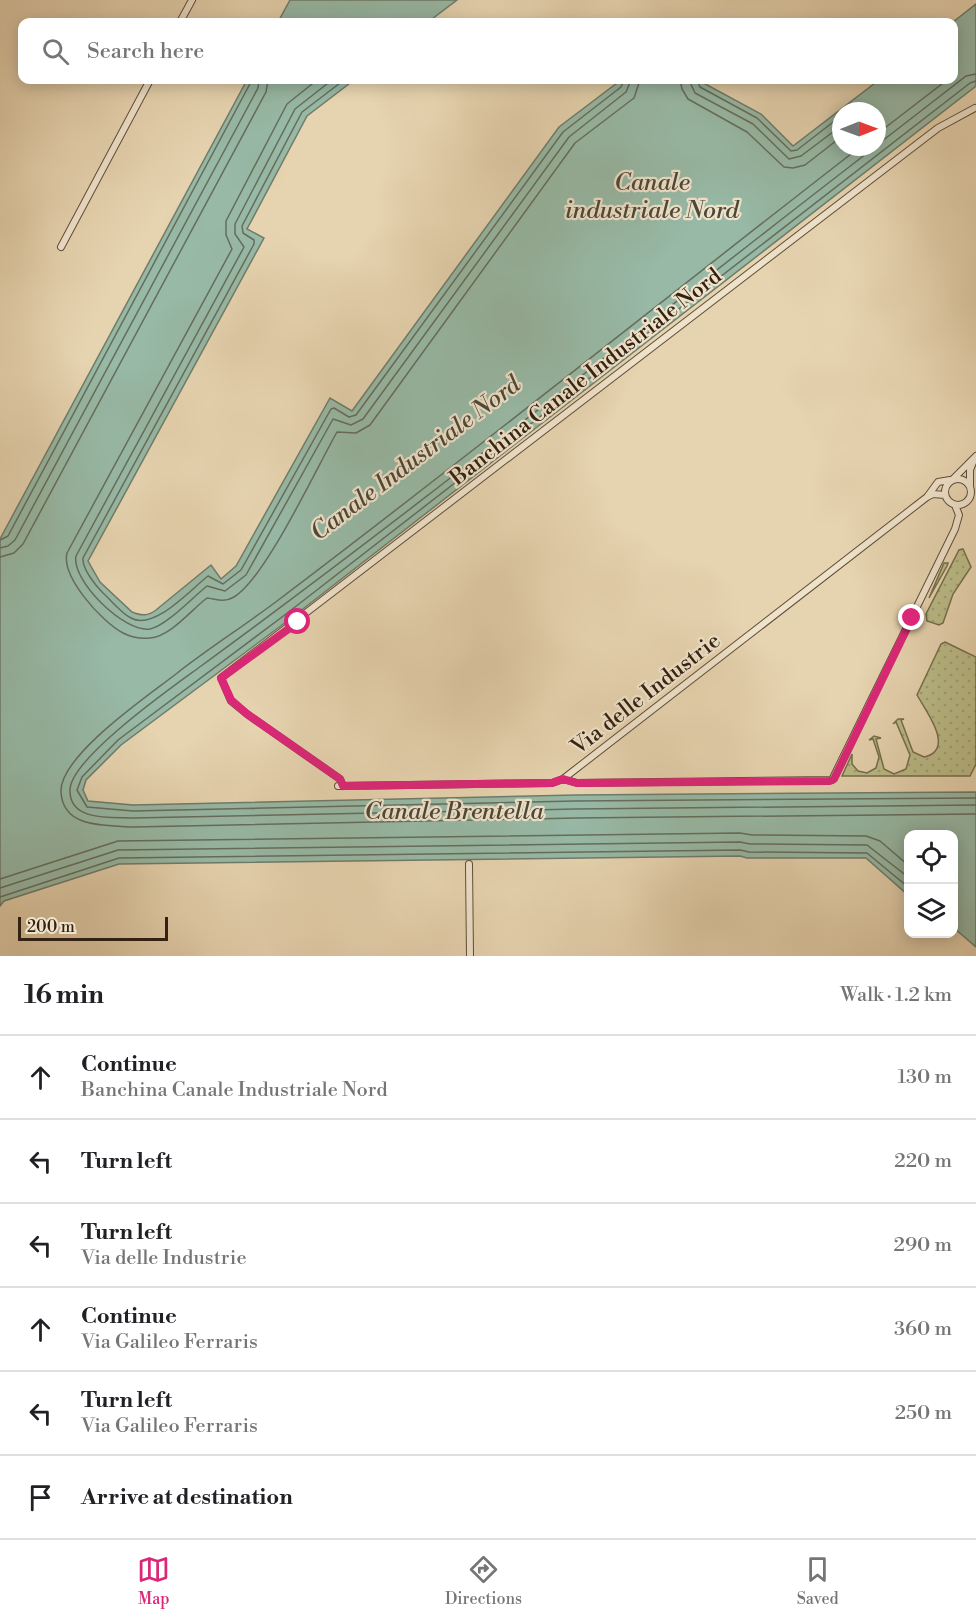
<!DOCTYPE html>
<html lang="en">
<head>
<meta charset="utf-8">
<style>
	:root { --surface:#fff; --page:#f6f6f6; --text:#202124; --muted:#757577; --line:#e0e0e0; --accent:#db2777 }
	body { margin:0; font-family:"Libre Bodoni",serif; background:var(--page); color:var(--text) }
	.controls { position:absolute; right:18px; bottom:18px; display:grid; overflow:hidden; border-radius:12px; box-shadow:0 3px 15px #0003 }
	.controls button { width:54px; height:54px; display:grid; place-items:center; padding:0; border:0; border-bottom:2px solid var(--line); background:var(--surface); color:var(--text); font:30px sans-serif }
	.compass { position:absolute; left:832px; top:102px; width:54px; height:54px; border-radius:50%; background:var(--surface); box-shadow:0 3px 15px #0003; rotate:89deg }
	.scale { position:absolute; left:18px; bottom:15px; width:150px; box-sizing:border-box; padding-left:6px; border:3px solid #332111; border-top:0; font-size:16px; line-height:21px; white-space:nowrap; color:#332111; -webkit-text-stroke:4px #efe2cb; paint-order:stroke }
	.stop { position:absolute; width:18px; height:18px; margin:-14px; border:4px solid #db2777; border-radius:50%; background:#fff }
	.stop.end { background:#db2777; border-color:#fff; box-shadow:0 2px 6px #0008 }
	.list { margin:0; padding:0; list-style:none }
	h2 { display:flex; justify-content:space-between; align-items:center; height:78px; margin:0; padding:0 24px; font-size:26px }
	h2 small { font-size:20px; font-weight:400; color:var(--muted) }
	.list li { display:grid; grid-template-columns:39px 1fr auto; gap:18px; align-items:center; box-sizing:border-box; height:84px; padding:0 24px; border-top:2px solid var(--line) }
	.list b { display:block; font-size:22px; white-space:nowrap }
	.list p { margin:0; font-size:20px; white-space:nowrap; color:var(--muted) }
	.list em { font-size:20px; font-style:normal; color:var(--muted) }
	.icon { flex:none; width:33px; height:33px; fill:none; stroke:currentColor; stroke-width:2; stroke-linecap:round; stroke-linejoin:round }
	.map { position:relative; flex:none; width:976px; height:956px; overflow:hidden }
	.search { position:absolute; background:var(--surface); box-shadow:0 3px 15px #0003; left:18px; right:18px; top:18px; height:66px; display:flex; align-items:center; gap:15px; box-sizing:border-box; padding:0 21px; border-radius:12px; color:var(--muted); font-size:22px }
	.sheet { height:582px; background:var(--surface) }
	nav { display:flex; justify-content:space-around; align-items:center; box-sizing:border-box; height:84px; border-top:2px solid var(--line); background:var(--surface); font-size:16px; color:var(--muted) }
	nav a { display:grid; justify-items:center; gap:3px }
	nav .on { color:var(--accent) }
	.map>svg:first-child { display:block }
	.grass { fill:url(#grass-dots); stroke:#766e4c; stroke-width:1.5 }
	.water { fill:#97b9a6; stroke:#6f7c6a; stroke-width:1.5; fill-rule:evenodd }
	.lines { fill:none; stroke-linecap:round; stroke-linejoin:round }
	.shore { stroke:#656d5c; stroke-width:1.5 }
	.street-casing { stroke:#604e38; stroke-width:8 }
	.street { stroke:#efe2cb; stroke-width:6 }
	.route { stroke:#db2777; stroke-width:8 }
	.labels { text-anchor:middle; stroke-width:4.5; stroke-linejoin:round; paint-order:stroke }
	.street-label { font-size:22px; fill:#332111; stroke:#efe2cb }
	.water-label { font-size:24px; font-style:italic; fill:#4c4736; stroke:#efe2cb }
</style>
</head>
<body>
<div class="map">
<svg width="976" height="956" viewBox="0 0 976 956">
	<defs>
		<pattern id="grass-dots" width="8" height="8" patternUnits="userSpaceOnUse" patternTransform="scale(1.5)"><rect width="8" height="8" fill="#babb87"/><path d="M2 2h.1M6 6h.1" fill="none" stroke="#a0a074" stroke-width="1.8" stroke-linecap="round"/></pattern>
	</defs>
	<rect width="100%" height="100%" fill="#e6d3af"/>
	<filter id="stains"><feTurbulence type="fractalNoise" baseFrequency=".00333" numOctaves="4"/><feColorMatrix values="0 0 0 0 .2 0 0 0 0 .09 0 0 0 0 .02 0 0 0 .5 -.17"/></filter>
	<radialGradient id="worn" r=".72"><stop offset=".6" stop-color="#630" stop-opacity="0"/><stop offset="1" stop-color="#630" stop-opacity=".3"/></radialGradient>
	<path class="grass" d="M963 549 971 567 953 594 943 623 939 625 927 621 926 614 959 550Z
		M944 563H948L947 566 929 598Z
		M945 642 976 657V764L970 776H842L852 754V764L858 771 867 773 876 768 879 757 873 739 869 740 874 736 881 738 876 739 884 769 894 774 906 769 910 755 896 722 893 724 898 719H904L901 720 913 752 924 757C956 750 926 711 917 695L941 644Z"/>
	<path class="water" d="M290 0H457L428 22H278Z
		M976 4V86L290 619 121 745 86 780 83 790 88 801 133 805 576 795 976 792V947L954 928V834H908V895L866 858H747L740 856 119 864 4 901 0 906V539L247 80H354L307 116 247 229 264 238 88 561 100 582 132 612C142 616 148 616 156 610L211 565 221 579 236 566 330 398 352 411 559 127 621 80H698L761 114 793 146 879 80H954L953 22ZM841 111H877V147H841Z"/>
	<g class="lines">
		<path class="shore" d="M317 80 287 104 226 221V235L232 249 67 553C61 577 102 622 123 633 131 637 141 639 150 638 171 636 191 610 207 598 216 599 224 603 234 597 265 579 316 469 337 432L356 433 370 425 575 143 634 98 640 80
			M332 80 295 109 235 224V234L244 247 76 556C71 580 124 633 150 629 166 626 193 597 207 586L225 591 246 575 333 419 351 425 363 419 569 137 626 92 631 80
			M344 80 302 112 242 226 243 233 254 240V244L83 558C82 569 96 586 103 593 112 601 121 613 131 618 154 631 190 590 208 576L223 584 241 570 331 409 334 408 349 417 356 415 563 132 621 87 624 80
			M680 80 682 89 688 99 747 132 784 167 793 168 805 165 841 137
			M689 80 695 93 753 124 789 159 801 156 841 126
			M697 80 700 87 757 118 791 151 797 150 841 116
			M976 81 970 83 286 614 118 740 82 777 77 790 87 807 133 811 576 801 976 798
			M877 134 947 80
			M877 145 966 76 976 74
			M860 147C665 298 473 453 277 601 244 626 209 648 176 674 149 695 59 756 61 792 63 829 106 825 133 827L576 818 976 814
			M875 147C649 321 427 501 197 669 171 688 70 759 70 790 69 822 112 817 133 818L576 809 976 805
			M0 540 8 536 252 80
			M0 548 8 546 15 540 258 88 259 80
			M0 557 14 553 23 544 266 92 268 80
			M0 879 118 841 740 833 752 835 866 836 880 841 908 865
			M0 888 118 850 740 842 750 844 867 845 908 877
			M0 897 119 858 740 850 749 852 867 853 908 887"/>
		<g class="street-casing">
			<path id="street" d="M180 22 192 0
				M61 247 150 80
				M945 492a13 13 0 1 1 26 0a13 13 0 1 1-26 0Z
				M953 479 976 456
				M970 485V470L974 460
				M927 497 938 482 950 480
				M563 779 577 783 832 780 955 529 959 515 955 505
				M338 786 552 783 563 779 927 497 933 494 945 495
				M343 786 340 779 247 714 231 701 221 678 938 128 975 108
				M469 864 470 956"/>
		</g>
		<use href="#street" class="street"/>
	</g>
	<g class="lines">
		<path class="route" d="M298 622 221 678 231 700 247 714 340 779 343 786 552 783 563 779 577 783 830 781 834 779 912 618"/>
	</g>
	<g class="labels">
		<g class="street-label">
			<text transform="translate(585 376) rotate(-38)" y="8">Banchina Canale Industriale Nord</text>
			<text transform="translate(645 693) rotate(-38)" y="8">Via delle Industrie</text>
		</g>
		<g class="water-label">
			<text x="652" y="190">Canale<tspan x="652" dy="28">industriale Nord</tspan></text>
			<text transform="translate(415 458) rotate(-37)" y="8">Canale Industriale Nord</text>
			<text x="454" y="819">Canale Brentella</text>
		</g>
	</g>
	<rect width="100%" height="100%" filter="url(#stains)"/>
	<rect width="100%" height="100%" fill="url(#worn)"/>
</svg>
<div class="controls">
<button><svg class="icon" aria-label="locate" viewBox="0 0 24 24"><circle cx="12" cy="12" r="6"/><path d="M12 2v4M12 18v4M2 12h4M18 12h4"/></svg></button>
<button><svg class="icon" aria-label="layers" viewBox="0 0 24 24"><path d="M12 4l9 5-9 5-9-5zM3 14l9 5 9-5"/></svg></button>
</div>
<svg class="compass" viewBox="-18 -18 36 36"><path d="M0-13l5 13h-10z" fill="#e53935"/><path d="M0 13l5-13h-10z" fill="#757577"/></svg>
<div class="scale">200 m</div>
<div class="stop" style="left:298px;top:622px"></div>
<div class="stop end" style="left:912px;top:618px"></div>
<div class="search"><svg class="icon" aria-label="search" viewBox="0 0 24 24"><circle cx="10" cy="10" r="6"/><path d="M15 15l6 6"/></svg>Search here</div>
</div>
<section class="sheet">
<h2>16 min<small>Walk · 1.2 km</small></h2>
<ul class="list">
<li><svg class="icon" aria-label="ahead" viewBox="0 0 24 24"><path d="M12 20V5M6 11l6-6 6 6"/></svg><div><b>Continue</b><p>Banchina Canale Industriale Nord</p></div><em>130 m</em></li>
<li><svg class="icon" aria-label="left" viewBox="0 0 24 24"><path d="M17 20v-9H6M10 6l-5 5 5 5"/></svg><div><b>Turn left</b></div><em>220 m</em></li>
<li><svg class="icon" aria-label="left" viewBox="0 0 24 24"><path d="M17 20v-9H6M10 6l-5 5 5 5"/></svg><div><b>Turn left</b><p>Via delle Industrie</p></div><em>290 m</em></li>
<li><svg class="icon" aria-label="ahead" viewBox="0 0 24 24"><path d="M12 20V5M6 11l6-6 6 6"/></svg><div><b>Continue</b><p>Via Galileo Ferraris</p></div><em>360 m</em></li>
<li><svg class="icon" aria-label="left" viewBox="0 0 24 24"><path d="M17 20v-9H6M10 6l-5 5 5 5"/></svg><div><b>Turn left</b><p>Via Galileo Ferraris</p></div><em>250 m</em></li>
<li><svg class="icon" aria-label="arrive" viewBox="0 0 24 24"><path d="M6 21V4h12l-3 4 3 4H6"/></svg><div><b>Arrive at destination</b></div></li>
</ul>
</section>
<nav>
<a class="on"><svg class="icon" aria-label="map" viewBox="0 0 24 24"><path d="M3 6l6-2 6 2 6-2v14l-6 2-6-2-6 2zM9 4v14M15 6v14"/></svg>Map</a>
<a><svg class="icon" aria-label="directions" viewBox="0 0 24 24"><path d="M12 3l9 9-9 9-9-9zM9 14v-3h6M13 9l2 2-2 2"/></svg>Directions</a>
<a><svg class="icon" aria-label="saved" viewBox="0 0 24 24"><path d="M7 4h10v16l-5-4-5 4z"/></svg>Saved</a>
</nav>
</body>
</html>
